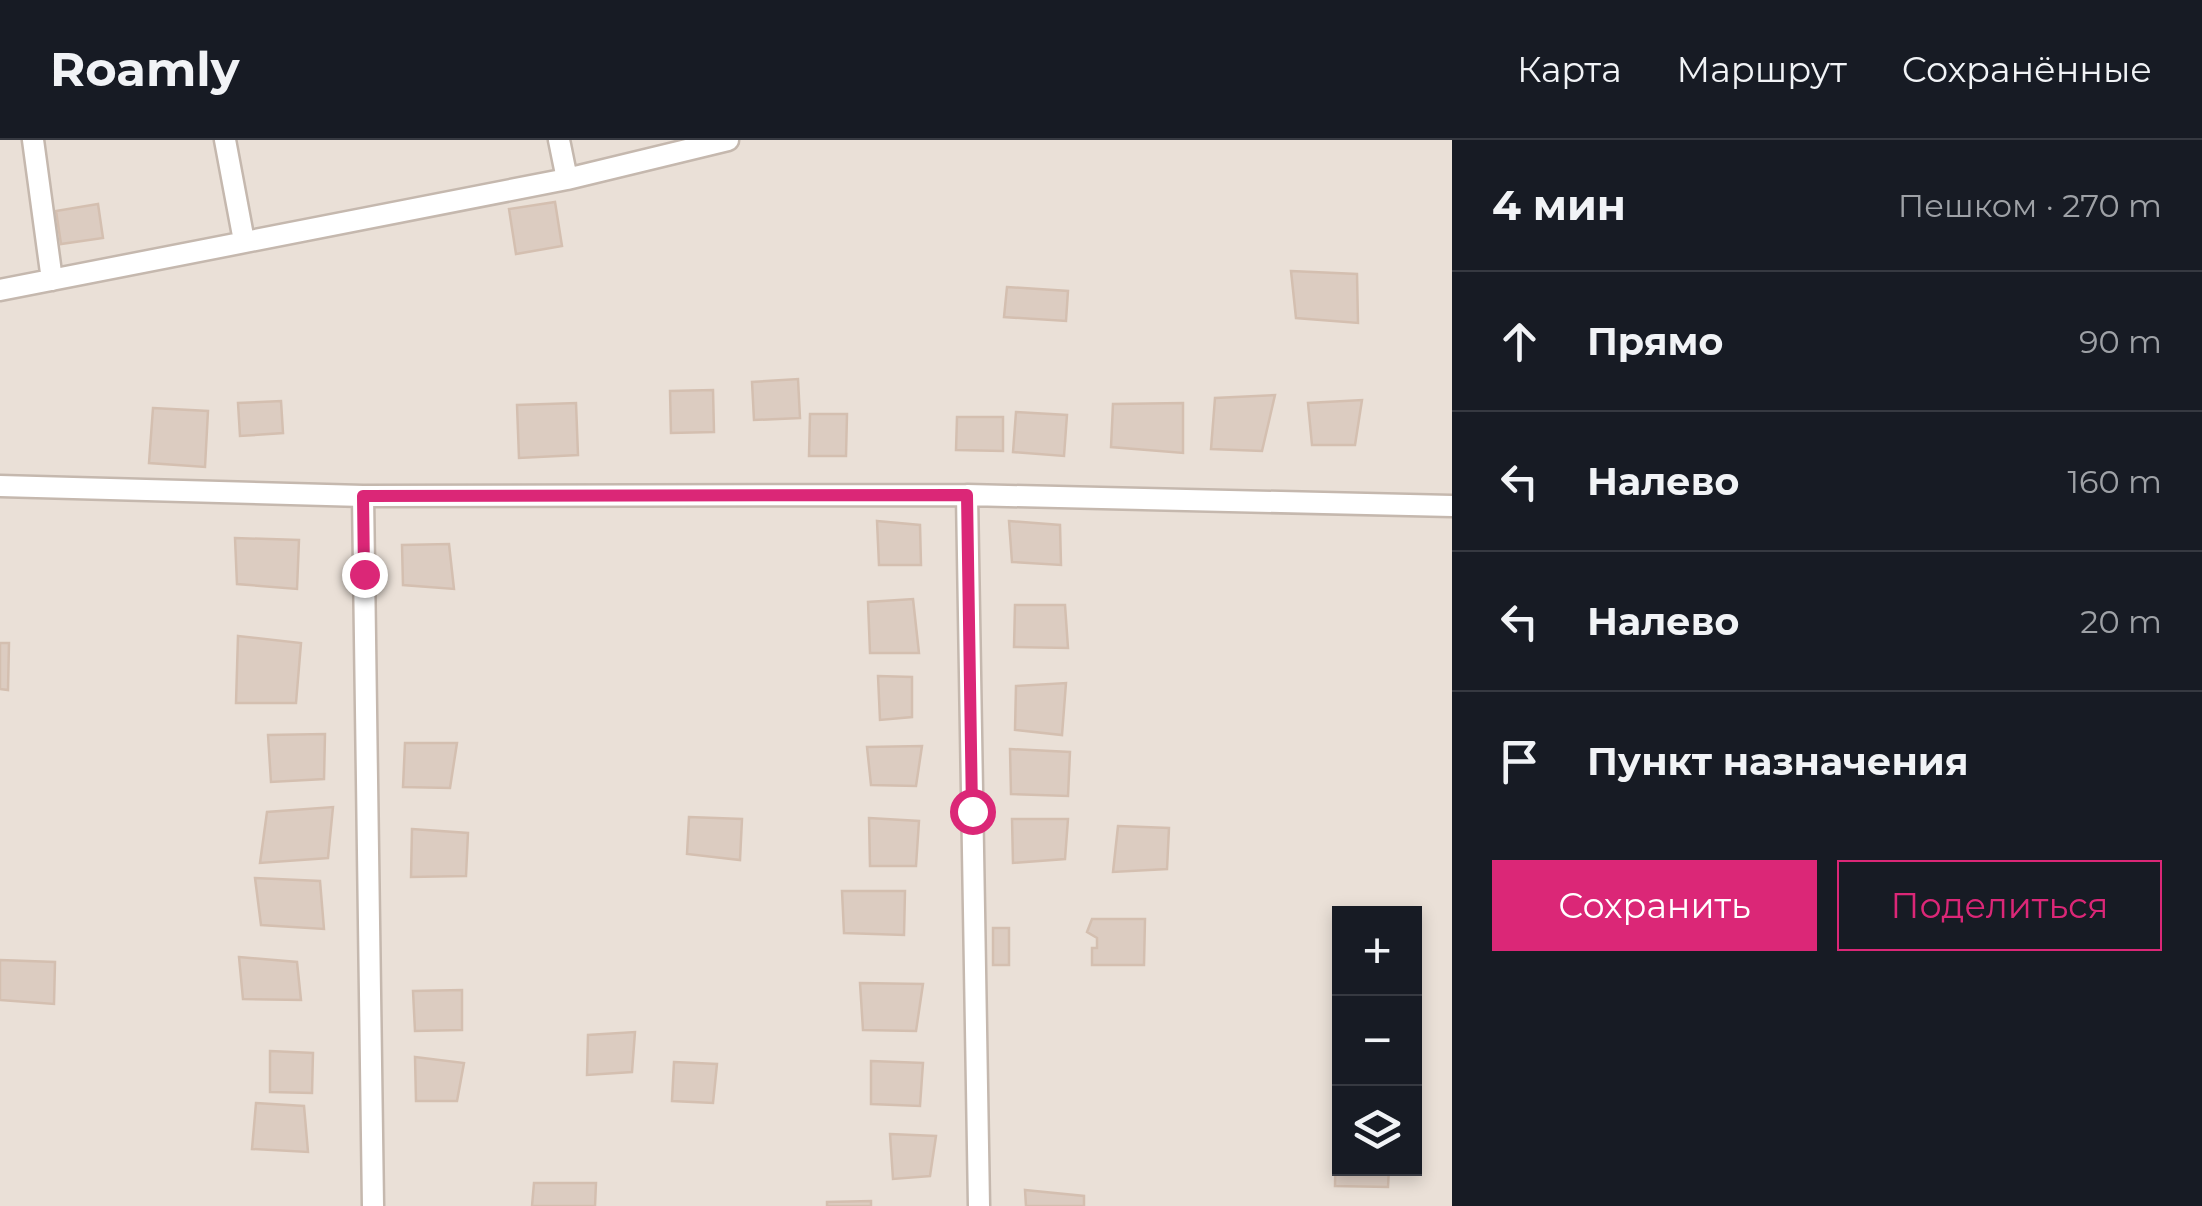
<!DOCTYPE html>
<html lang="ru">
<head>
<meta charset="utf-8">
<style>
	:root { --surface:#171b24; --page:#20242c; --text:#f1f3f6; --muted:#9ea1a6; --line:#363941; --accent:#db2777 }
	body { margin:0; font-family:Montserrat,sans-serif; background:var(--page); color:var(--text) }
	.controls { position:absolute; right:30px; bottom:30px; display:grid; overflow:hidden; border-radius:0px; box-shadow:0 5px 15px #0003 }
	.controls button { width:90px; height:90px; display:grid; place-items:center; padding:0; border:0; border-bottom:2px solid var(--line); background:var(--surface); color:var(--text); font:50px sans-serif }
	.stop { position:absolute; width:30px; height:30px; margin:-22px; border:8px solid #db2777; border-radius:50%; background:#fff }
	.stop.end { background:#db2777; border-color:#fff; box-shadow:0 2px 10px #0008 }
	.list { margin:0; padding:0; list-style:none }
	h2 { display:flex; justify-content:space-between; align-items:center; height:130px; margin:0; padding:0 40px; font-size:42px }
	h2 small { font-size:32px; font-weight:400; color:var(--muted) }
	.list li { display:grid; grid-template-columns:65px 1fr auto; gap:30px; align-items:center; box-sizing:border-box; height:140px; padding:0 40px; border-top:2px solid var(--line) }
	.list b { display:block; font-size:38px; white-space:nowrap }
	.list em { font-size:32px; font-style:normal; color:var(--muted) }
	.actions { display:flex; gap:20px; padding:30px 40px }
	.actions a { flex:1; padding:22px 0; border:2px solid var(--accent); border-radius:0px; text-align:center; font-size:35px; color:var(--accent) }
	.actions .main { background:var(--accent); color:#fff }
	.icon { flex:none; width:55px; height:55px; fill:none; stroke:currentColor; stroke-width:2; stroke-linecap:round; stroke-linejoin:round }
	.map { position:relative; flex:none; width:1452px; height:1066px; overflow:hidden }
	header { display:flex; align-items:center; gap:60px; box-sizing:border-box; height:140px; padding:0 50px; background:var(--surface); border-bottom:2px solid var(--line) }
	header strong { font-size:48px }
	nav { display:flex; gap:55px; margin-inline-start:auto; font-size:35px }
	main { display:flex }
	aside { flex:1; background:var(--surface) }
	.map>svg:first-child { display:block }
	.residential { fill:#eae0d7; fill-rule:evenodd }
	.building { fill:#dcccc1; stroke:#d4bfb0; stroke-width:2.5 }
	.lines { fill:none; stroke-linecap:round; stroke-linejoin:round }
	.street-casing { stroke:#c5b8ae; stroke-width:25 }
	.street { stroke:#fff; stroke-width:20 }
	.route { stroke:#db2777; stroke-width:12 }
</style>
</head>
<body>
<header>
<strong>Roamly</strong>
<nav><a>Карта</a><a>Маршрут</a><a>Сохранённые</a></nav>
</header>
<main>
<div class="map">
<svg width="1452" height="1066" viewBox="0 0 1452 1066">
	<rect width="100%" height="100%" fill="#f6efe9"/>
	<path class="residential" d="M0 0H1452V1066H0ZM1340 774H1414V1028H1340Z"/>
	<path class="building" d="M555 62 562 106 516 114 509 69Z
		M98 64 103 98 61 104 56 71Z
		M1291 131 1357 134 1358 183 1296 178Z
		M1007 147 1068 151 1066 181 1004 177Z
		M798 239 800 278 754 280 752 242Z
		M713 250 714 292 671 293 670 251Z
		M1275 255 1262 311 1211 309 1215 258Z
		M1362 260 1355 305H1312L1308 263Z
		M281 261 283 293 240 296 238 263Z
		M576 263 578 315 519 318 517 265Z
		M1183 263V313L1111 307 1113 264Z
		M153 268 208 271 205 327 149 323Z
		M1016 272 1067 275 1064 316 1013 312Z
		M810 274H847L846 316H809Z
		M957 277H1003V311L956 310Z
		M877 381 920 385 921 425H879Z
		M1009 381 1060 385 1061 425 1012 422Z
		M235 398 299 400 297 449 237 444Z
		M449 404 454 449 403 445 402 405Z
		M913 459 919 513H870L868 462Z
		M1015 465H1065L1068 508 1014 507Z
		M238 496 301 503 296 563H236Z
		M0 503H9L8 550 0 549Z
		M878 536 912 537V577L880 580Z
		M1066 543 1062 595 1015 590 1016 546Z
		M325 594 324 639 271 642 268 595Z
		M405 603H457L450 648 403 647Z
		M922 606 916 646 871 645 867 607Z
		M1010 609 1070 612 1068 656 1011 654Z
		M333 667 328 718 260 723 267 672Z
		M689 677 742 679 740 720 687 714Z
		M869 678 919 681 916 726H870Z
		M1012 679H1068L1065 719 1013 723Z
		M1118 686 1169 688 1167 729 1113 732Z
		M412 689 468 693 466 736 411 737Z
		M255 738 320 741 324 789 261 785Z
		M842 751H905L904 795 844 793Z
		M1092 779H1145L1144 825H1092V808H1097V798L1087 792Z
		M993 788H1009V825H993Z
		M239 817 297 822 301 860 243 859Z
		M0 820 55 822 54 864 0 860Z
		M860 843 923 844 916 891 863 890Z
		M462 850V890L415 891 413 851Z
		M635 892 632 932 587 935 588 895Z
		M270 911 313 913 312 953 270 952Z
		M415 917 464 923 457 961H416Z
		M871 921 923 923 920 966 871 964Z
		M674 922 717 924 713 963 672 961Z
		M256 963 304 966 308 1012 252 1009Z
		M890 994 936 996 930 1036 893 1039Z
		M1336 995H1340V1028H1389L1388 1047 1335 1046Z
		M534 1043H596L595 1066H532Z
		M1025 1050 1084 1056V1066H1026Z
		M871 1061V1066H827V1062Z"/>
	<g class="lines">
		<g class="street-casing">
			<path id="street" d="M33 0 52 140
				M225 0 244 101
				M559 0 567 39
				M0 150 567 39 728 0
				M0 346 363 356 967 355 1452 366
				M967 355 979 1066
				M363 356 373 1066"/>
		</g>
		<use href="#street" class="street"/>
	</g>
	<g class="lines">
		<path class="route" d="M364 434 363 356 967 355 972 671"/>
	</g>
</svg>
<div class="controls">
<button>+</button>
<button>−</button>
<button><svg class="icon" aria-label="layers" viewBox="0 0 24 24"><path d="M12 4l9 5-9 5-9-5zM3 14l9 5 9-5"/></svg></button>
</div>
<div class="stop" style="left:972px;top:671px"></div>
<div class="stop end" style="left:364px;top:434px"></div>
</div>
<aside>
<h2>4 мин<small>Пешком · 270 m</small></h2>
<ul class="list">
<li><svg class="icon" aria-label="ahead" viewBox="0 0 24 24"><path d="M12 20V5M6 11l6-6 6 6"/></svg><div><b>Прямо</b></div><em>90 m</em></li>
<li><svg class="icon" aria-label="left" viewBox="0 0 24 24"><path d="M17 20v-9H6M10 6l-5 5 5 5"/></svg><div><b>Налево</b></div><em>160 m</em></li>
<li><svg class="icon" aria-label="left" viewBox="0 0 24 24"><path d="M17 20v-9H6M10 6l-5 5 5 5"/></svg><div><b>Налево</b></div><em>20 m</em></li>
<li><svg class="icon" aria-label="arrive" viewBox="0 0 24 24"><path d="M6 21V4h12l-3 4 3 4H6"/></svg><div><b>Пункт назначения</b></div></li>
</ul>
<div class="actions"><a class="main">Сохранить</a><a>Поделиться</a></div>
</aside>
</main>
</body>
</html>
